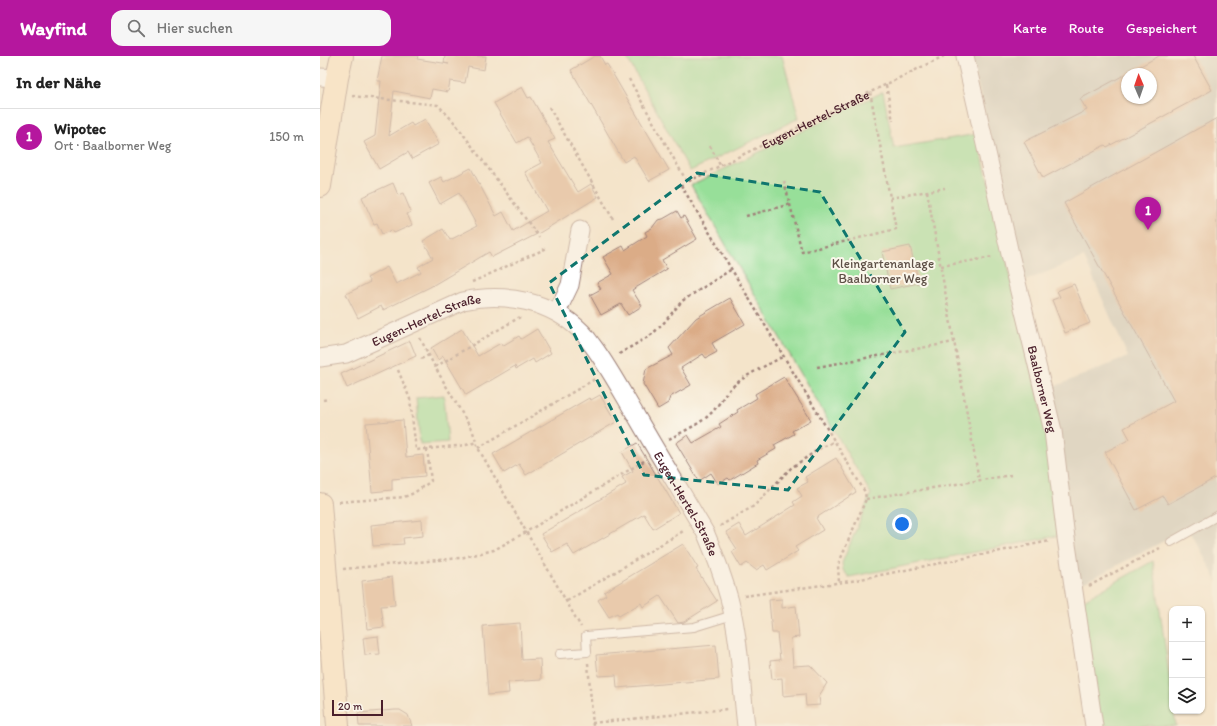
<!DOCTYPE html>
<html lang="de">
<head>
<meta charset="utf-8">
<style>
	:root { --surface:#fff; --page:#f6f6f6; --text:#222; --muted:#767676; --line:#e0e0e0; --accent:#b5179e }
	body { margin:0; font-family:Itim,sans-serif; background:var(--page); color:var(--text) }
	.controls { position:absolute; right:12px; bottom:12px; display:grid; overflow:hidden; border-radius:8px; box-shadow:0 1px 3px #0004 }
	.controls button { width:36px; height:36px; display:grid; place-items:center; padding:0; border:0; border-bottom:1px solid var(--line); background:var(--surface); color:var(--text); font:20px sans-serif }
	.compass { position:absolute; left:801px; top:12px; width:36px; height:36px; border-radius:50%; background:var(--surface); box-shadow:0 1px 3px #0004; rotate:358deg }
	.scale { position:absolute; left:12px; bottom:10px; width:51px; box-sizing:border-box; padding-left:4px; border:2px solid #4a1f2b; border-top:0; font-size:11px; line-height:14px; white-space:nowrap; color:#4a1f2b; -webkit-text-stroke:3px #fbf7ec; paint-order:stroke }
	.you { position:absolute; left:582px; top:468px; width:14px; height:14px; margin:-10px; border:3px solid #fff; border-radius:50%; background:#1a73e8; box-shadow:0 0 0 6px #1a73e833 }
	.badge { display:grid; place-items:center; width:26px; height:26px; border-radius:50%; background:var(--accent); color:#fff; font-size:13px; font-weight:700 }
	.pin { position:absolute; translate:-50% -33px; filter:drop-shadow(0 1px 2px #0008) }
	.pin::after { content:''; position:absolute; top:21px; width:14px; height:12px; background:inherit; clip-path:polygon(0 0,100% 0,50% 100%) }
	.list { margin:0; padding:0; list-style:none }
	h2 { display:flex; justify-content:space-between; align-items:center; height:52px; margin:0; padding:0 16px; font-size:17px }
	h2 small { font-size:13px; font-weight:400; color:var(--muted) }
	.list li { display:grid; grid-template-columns:26px 1fr auto; gap:12px; align-items:center; box-sizing:border-box; height:56px; padding:0 16px; border-top:1px solid var(--line) }
	.list b { display:block; font-size:15px; white-space:nowrap }
	.list p { margin:0; font-size:13px; white-space:nowrap; color:var(--muted) }
	.list em { font-size:13px; font-style:normal; color:var(--muted) }
	.icon { flex:none; width:22px; height:22px; fill:none; stroke:currentColor; stroke-width:2; stroke-linecap:round; stroke-linejoin:round }
	.map { position:relative; flex:none; width:897px; height:670px; overflow:hidden }
	header { display:flex; align-items:center; gap:24px; box-sizing:border-box; height:56px; padding:0 20px; background:var(--accent); color:#fff }
	header strong { font-size:19px }
	nav { display:flex; gap:22px; margin-inline-start:auto; font-size:14px }
	.search { width:280px; height:36px; background:var(--page); display:flex; align-items:center; gap:10px; box-sizing:border-box; padding:0 14px; border-radius:12px; color:var(--muted); font-size:15px }
	main { display:flex }
	aside { flex:1; background:var(--surface) }
	.map>svg:first-child { display:block }
	.industrial { fill:#c7c5b8; fill-rule:evenodd }
	.green { fill:#97df99; stroke:#707f62 }
	.building { fill:#dbac87; fill-rule:evenodd }
	.lines { fill:none; stroke-linecap:round; stroke-linejoin:round }
	.lane-casing { stroke:#9f827a; stroke-width:10 }
	.street-casing { stroke:#9f827a; stroke-width:19 }
	.secondary-casing { stroke:#9f827a; stroke-width:24 }
	.path { stroke:#9f827a; stroke-width:2.5; stroke-dasharray:3 3; stroke-linecap:butt }
	.lane { stroke:#fff; stroke-width:8 }
	.street { stroke:#fff; stroke-width:17 }
	.secondary { stroke:#fce5c4; stroke-width:22 }
	.marked { fill:none; stroke:#0f766e; stroke-width:3; stroke-dasharray:8 5; stroke-linejoin:round }
	.labels { text-anchor:middle; stroke-width:4; stroke-linejoin:round; paint-order:stroke }
	.street-label { font-size:13px; fill:#4a1f2b; stroke:#fbf7ec }
	.park-label { font-size:13px; fill:#5d4f46; stroke:#fbf7ec }
</style>
</head>
<body>
<header>
<strong>Wayfind</strong>
<div class="search"><svg class="icon" aria-label="search" viewBox="0 0 24 24"><circle cx="10" cy="10" r="6"/><path d="M15 15l6 6"/></svg>Hier suchen</div>
<nav><a>Karte</a><a>Route</a><a>Gespeichert</a></nav>
</header>
<main>
<aside>
<h2>In der Nähe<small></small></h2>
<ul class="list">
<li><span class="badge">1</span><div><b>Wipotec</b><p>Ort · Baalborner Weg</p></div><em>150 m</em></li>
</ul>
</aside>
<div class="map">
<svg width="897" height="670" viewBox="0 0 897 670">
	<rect width="100%" height="100%" fill="#fbf7ec"/>
	<filter id="ink" filterUnits="userSpaceOnUse"><feTurbulence type="fractalNoise" baseFrequency=".025" numOctaves="2"/><feDisplacementMap in="SourceGraphic" scale="8" xChannelSelector="R" yChannelSelector="G"/><feConvolveMatrix kernelMatrix="1 2 1 2 8 2 1 2 1" color-interpolation-filters="sRGB"/></filter>
	<filter id="wash" filterUnits="userSpaceOnUse"><feTurbulence type="fractalNoise" baseFrequency=".012" numOctaves="4" result="noise"/><feDisplacementMap in="SourceGraphic" scale="16" xChannelSelector="R" yChannelSelector="G"/><feGaussianBlur stdDeviation="0.9" result="paint"/><feColorMatrix in="noise" values="0 0 0 0 0 0 0 0 0 0 0 0 0 0 0 0 0 1.4 0 .05"/><feComposite in="paint" operator="in"/></filter>
	<g filter="url(#wash)">
		<rect width="100%" height="100%" fill="#f4e4ca"/>
		<path class="industrial" d="M651 0H897V525L878 489 867 473 757 530 731 332 808 301 764 201 705 225ZM807 18H831V42H807Z"/>
		<path class="green" d="M306 0H462L479 62 370 115Z
			M563 36 574 92 657 78 727 376 741 479 529 521 523 514 522 507 551 438 371 129Z
			M124 339 128 386 100 388 96 342Z
			M833 505 852 640V655H854L856 670H780L762 545Z"/>
		<g id="blocks">
			<path class="building" d="M62 0H98L97 3 129 8 124 7 125 0H166L164 14 148 11 145 27 130 25 128 36 112 33 110 42 74 35 69 80 91 67 93 70 105 63 119 88 92 103 88 96 59 113 44 86 55 80 61 25H57Z
				M275 0H280L285 9 287 8 349 114 329 125 314 100 304 106 251 14Z
				M839 0H873L892 34 787 91 785 89 723 122 704 86 767 54 760 43ZM807 18H831V42H807Z
				M202 31 208 42 211 41 235 83 228 86 258 136 271 128 278 141 221 176 172 201 169 196 110 231 63 254 61 250 38 262 26 238 50 226 47 222 67 211 76 228 101 216 98 211 113 202 103 185 123 173 130 184 157 170 139 137 120 148 109 127 121 121 124 126 151 112 176 160 183 156 193 175 227 155 205 116 222 107 207 81 197 87 174 47Z
				M897 62V421L848 448 843 440 816 454 785 396 810 383 804 372 854 345 744 147Z
				M73 127 78 139 83 137 91 156 87 158 92 169 74 177 72 174 62 178 57 167 54 168 42 141Z
				M357 155 361 162 364 160 377 183 342 204 347 213 312 234 322 250 308 259 301 248 281 259 270 239 281 233 277 227 293 218 283 201 303 190 305 194 327 180 325 176 332 172 338 164 343 163Z
				M590 190 599 227 570 233 562 196Z
				M754 228 770 267 745 277 732 244 740 241 737 235Z
				M410 242 425 268 392 287 397 296 386 302 383 298 361 312 371 329 350 341 348 347 338 353 323 328 326 313 353 299 349 292 376 262Z
				M142 273 158 300 181 287 182 290 199 280 201 283 217 273 231 297 215 307 213 303 196 313 195 310 146 339 123 300 118 304 111 292Z
				M90 285 96 300 27 332 21 318Z
				M464 321 491 364 472 375 474 378 454 389 456 393 437 404 438 407 410 424 408 422 398 428 391 417 379 425 356 387 368 379 373 387 401 371 399 368 418 356 417 354 437 342 435 338Z
				M280 339 296 366 206 419 199 408 184 417 173 398 269 342 271 344Z
				M83 364 86 401 103 399 105 420 72 423V434L52 436 46 367Z
				M317 387 359 457 333 473 324 458 254 499 247 488 232 496 221 478 306 428 302 421 313 415 302 396Z
				M516 402 536 436 496 462 503 474 475 491 478 495 447 514 444 509 436 514 427 507 421 511 412 496 417 493 406 476 419 468 426 480 475 449 473 446 482 440 477 432 488 426 485 421Z
				M102 464 103 480 83 482 84 488 53 490 51 469Z
				M363 488 378 512 376 513 397 545 364 566 358 567 340 540 323 551 321 547 299 560 297 557 289 561 278 544 286 539 284 536Z
				M72 521 75 549 61 550 64 571 47 573 42 525Z
				M462 543V552L476 550 479 581 471 582 473 610 490 609 507 627 499 640 500 649 486 650 485 638 463 640 462 622 452 623 450 605 460 604 457 577H452L449 544Z
				M200 567 202 604 220 603 221 624 188 626 189 637 168 639 163 570Z
				M58 580 60 598 45 599 43 582Z
				M396 589 399 623 297 632 296 619 278 620 276 599Z
				M75 654H80L88 659 92 670H39L38 657Z"/>
		</g>
	</g>
	<g filter="url(#ink)">
		<use href="#blocks" fill-opacity="0" stroke="#9f827a" stroke-width="1"/>
		<g class="lines">
			<g class="lane-casing">
				<path id="lane" d="M851 486 897 460
					M240 598 267 596 266 580 374 571 413 559"/>
			</g>
			<g class="street-casing">
				<g id="street">
					<path id="s2" d="M645 0 690 198 733 375 746 482 774 670"/>
					<path d="M0 21 17 22"/>
					<path d="M237 256 250 229 260 174"/>
					<path id="s3" d="M0 302 26 298 143 245C185 236 231 245 262 276 266 280 269 285 273 290 290 313 303 338 318 363 340 401 363 439 386 478 395 499 403 520 409 542 420 583 421 628 426 670"/>
				</g>
			</g>
			<g class="secondary-casing">
				<path id="secondary" d="M0 130 17 22 22 0
					M0 448 18 670"/>
			</g>
			<g class="path">
				<path id="s1" d="M309 23 367 126 624 0"/>
				<path d="M566 29 573 65"/>
				<path d="M32 40 118 49 135 67 219 181"/>
				<path d="M229 51 293 163"/>
				<path d="M390 90 400 109"/>
				<path d="M464 125 482 196 576 173 550 36"/>
				<path d="M361 129 545 436 546 443 518 509 519 527"/>
				<path d="M607 135 659 424"/>
				<path d="M570 142 625 132"/>
				<path d="M426 160 471 148"/>
				<path d="M621 210 673 201"/>
				<path d="M152 226 227 192"/>
				<path d="M100 282 115 311 153 376 158 392 261 571"/>
				<path d="M299 298 331 279 342 269 362 245 412 213"/>
				<path d="M101 303 109 299"/>
				<path d="M115 311 200 261"/>
				<path d="M497 311 634 286"/>
				<path d="M78 314 90 343 96 394 107 393"/>
				<path d="M3 344 9 343"/>
				<path d="M349 383C364 375 383 367 394 354 400 347 404 339 411 332 426 318 446 310 464 300"/>
				<path d="M158 392 275 323"/>
				<path d="M546 443 691 419"/>
				<path d="M19 446 84 441 94 437 111 425 107 393 146 389 157 386"/>
				<path d="M400 470 434 450 471 412 499 393 515 385"/>
				<path d="M23 513 140 502 174 494 206 476 324 405"/>
				<path d="M769 530 840 492"/>
				<path d="M424 540 531 525 730 485"/>
				<path d="M247 545 365 474"/>
				<path d="M268 607 273 670"/>
				<path d="M272 667 407 653"/>
			</g>
			<use href="#lane" class="lane"/>
			<use href="#street" class="street"/>
			<use href="#secondary" class="secondary"/>
		</g>
	</g>
	<path d="M0 0H897V670H0ZM377 117 500 136 585 276 468 434 324 419 229 227Z" fill="#f4e4ca" fill-opacity=".55" fill-rule="evenodd"/>
	<path class="marked" d="M377 117 500 136 585 276 468 434 324 419 229 227Z"/>
	<g class="labels">
		<g class="street-label">
			<text dy="5" stroke="none"><textPath href="#s1" startOffset="261">Eugen-Hertel-Straße</textPath></text>
			<text dy="5" stroke="none"><textPath href="#s3" startOffset="114">Eugen-Hertel-Straße</textPath></text>
			<text dy="5" stroke="none"><textPath href="#s2" startOffset="342">Baalborner Weg</textPath></text>
			<text dy="5" stroke="none"><textPath href="#s3" startOffset="484">Eugen-Hertel-Straße</textPath></text>
		</g>
		<g class="park-label">
			<text x="563" y="212">Kleingartenanlage<tspan x="563" dy="15">Baalborner Weg</tspan></text>
		</g>
	</g>
</svg>
<div class="controls">
<button>+</button>
<button>−</button>
<button><svg class="icon" aria-label="layers" viewBox="0 0 24 24"><path d="M12 4l9 5-9 5-9-5zM3 14l9 5 9-5"/></svg></button>
</div>
<svg class="compass" viewBox="-18 -18 36 36"><path d="M0-13l5 13h-10z" fill="#e53935"/><path d="M0 13l5-13h-10z" fill="#767676"/></svg>
<div class="scale">20 m</div>
<div class="you"></div>
<div class="pin badge" style="left:828px;top:174px">1</div>
</div>
</main>
</body>
</html>
